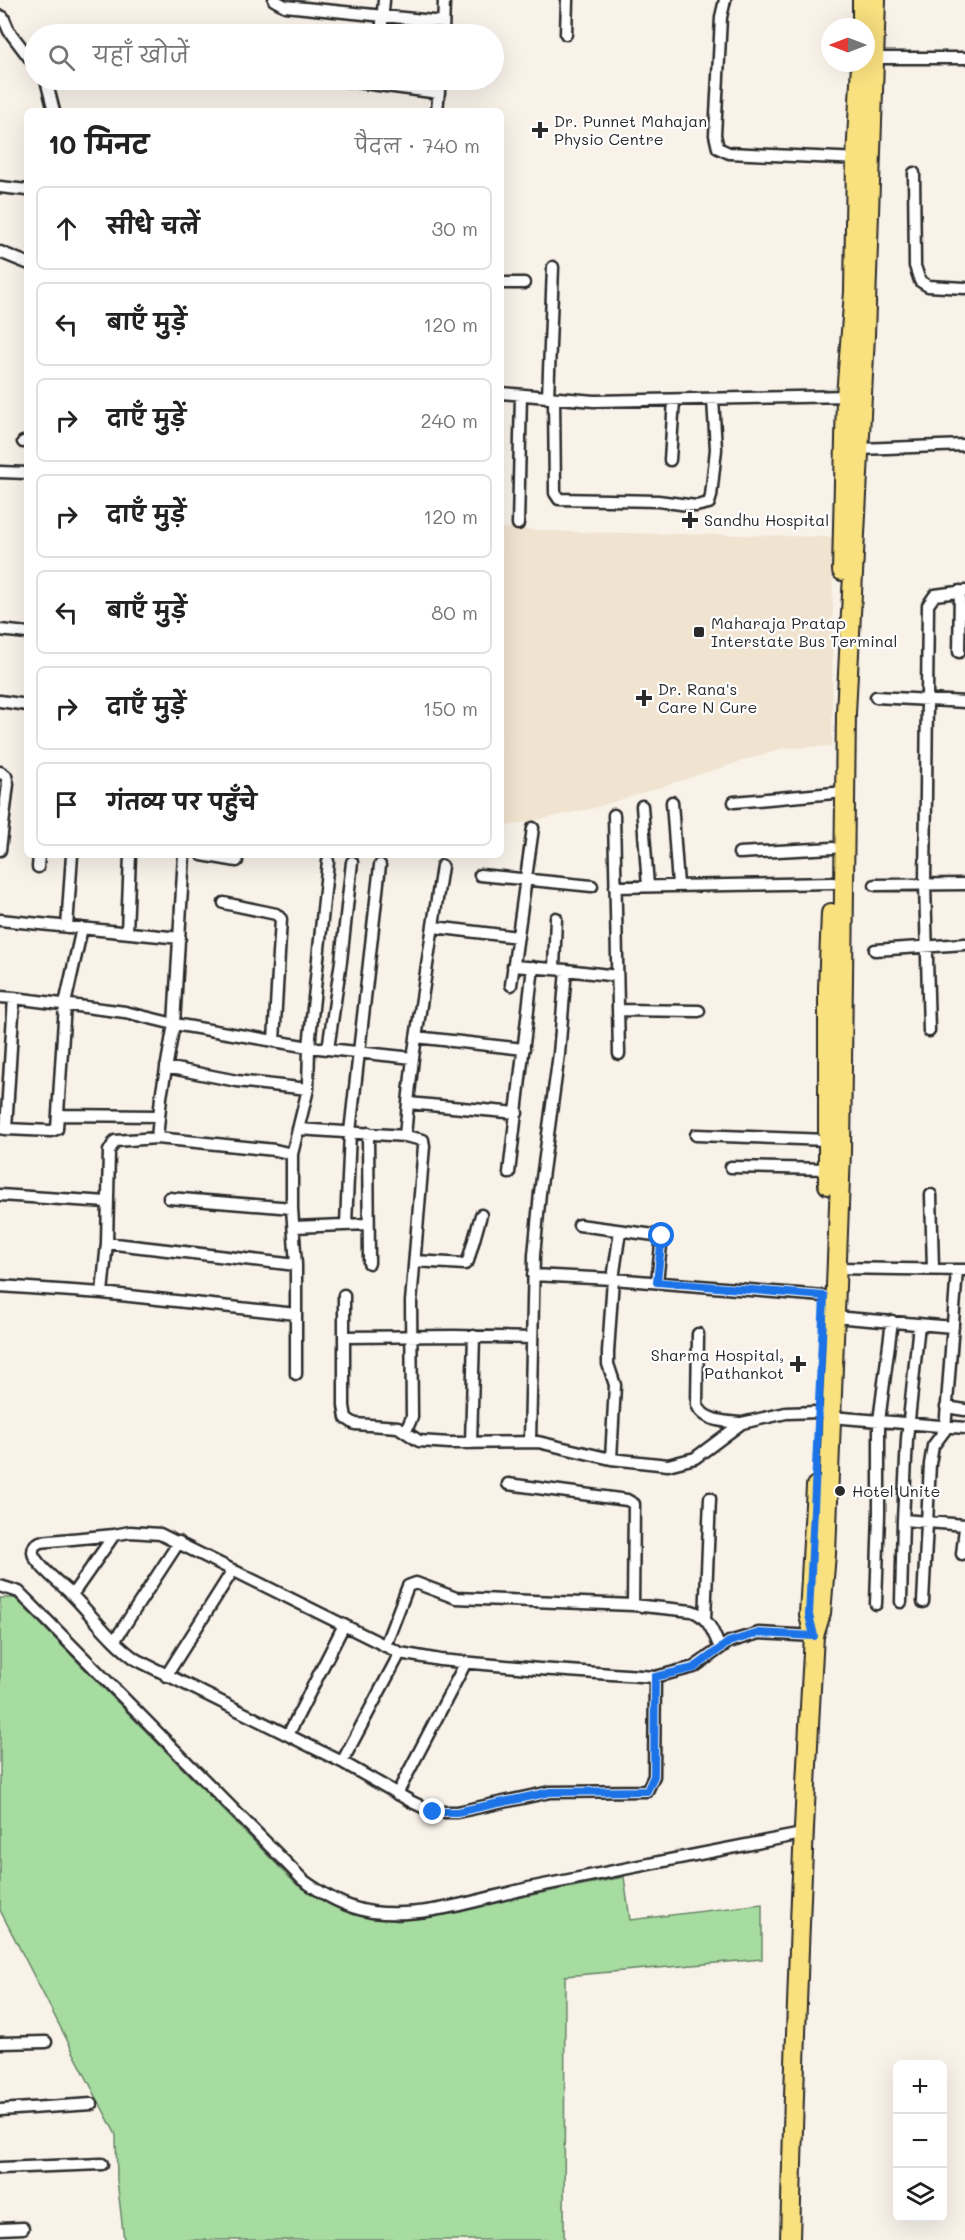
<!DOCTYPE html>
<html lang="hi">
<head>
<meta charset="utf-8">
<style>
	:root { --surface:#fff; --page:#f2f2f2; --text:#222; --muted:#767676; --line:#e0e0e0 }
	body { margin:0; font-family:Mali,"Playpen Sans Deva",sans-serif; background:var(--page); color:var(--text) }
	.controls { position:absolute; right:18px; bottom:18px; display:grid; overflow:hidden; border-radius:9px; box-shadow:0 6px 24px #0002 }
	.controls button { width:54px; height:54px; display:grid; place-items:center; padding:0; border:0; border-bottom:2px solid var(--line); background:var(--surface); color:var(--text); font:30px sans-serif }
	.compass { position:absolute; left:821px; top:18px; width:54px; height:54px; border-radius:50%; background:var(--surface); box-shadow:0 6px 24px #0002; rotate:270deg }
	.stop { position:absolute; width:18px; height:18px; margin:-14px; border:4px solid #1a73e8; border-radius:50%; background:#fff }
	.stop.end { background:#1a73e8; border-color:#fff; box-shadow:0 2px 6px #0008 }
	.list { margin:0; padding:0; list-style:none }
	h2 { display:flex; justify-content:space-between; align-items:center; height:78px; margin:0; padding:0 24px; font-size:26px }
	h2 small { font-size:20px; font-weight:400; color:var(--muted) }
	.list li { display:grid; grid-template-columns:39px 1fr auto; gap:18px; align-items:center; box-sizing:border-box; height:84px; margin:0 12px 12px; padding:0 12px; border:2px solid var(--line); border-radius:9px }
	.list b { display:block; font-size:22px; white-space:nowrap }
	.list em { font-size:20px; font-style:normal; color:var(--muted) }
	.icon { flex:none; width:33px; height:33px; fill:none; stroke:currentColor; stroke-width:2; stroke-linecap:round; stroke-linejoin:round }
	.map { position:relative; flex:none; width:965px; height:2240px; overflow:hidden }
	.search { position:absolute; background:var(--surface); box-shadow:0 6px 24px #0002; left:24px; top:24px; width:480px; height:66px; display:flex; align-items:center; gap:15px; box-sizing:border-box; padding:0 21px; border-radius:33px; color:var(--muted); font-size:22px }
	.panel { position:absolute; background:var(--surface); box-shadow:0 6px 24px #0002; left:24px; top:108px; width:480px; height:750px; border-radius:9px }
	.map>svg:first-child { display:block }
	.built { fill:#f0e3cf }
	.green { fill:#a6dca0; stroke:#688466; stroke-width:1.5 }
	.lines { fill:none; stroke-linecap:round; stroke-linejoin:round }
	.street-casing { stroke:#2b2b2b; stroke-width:15 }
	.primary-casing { stroke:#2b2b2b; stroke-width:22 }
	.street { stroke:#fff; stroke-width:10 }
	.primary { stroke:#fae180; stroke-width:18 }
	.route { stroke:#1a73e8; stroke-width:8 }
	.poi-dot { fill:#2b2b2b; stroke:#fff; stroke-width:2 }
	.labels { text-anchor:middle; stroke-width:4.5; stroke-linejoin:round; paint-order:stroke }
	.poi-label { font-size:16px; fill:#2b2b2b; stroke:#fff; text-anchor:start }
</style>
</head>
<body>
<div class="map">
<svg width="965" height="2240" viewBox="0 0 965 2240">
	<rect width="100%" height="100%" fill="#f8f2e9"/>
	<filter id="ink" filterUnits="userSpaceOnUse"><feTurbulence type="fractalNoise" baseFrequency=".0167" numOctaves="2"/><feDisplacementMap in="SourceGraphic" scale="12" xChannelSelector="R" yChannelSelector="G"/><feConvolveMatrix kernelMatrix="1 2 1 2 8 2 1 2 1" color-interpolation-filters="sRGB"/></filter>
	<g filter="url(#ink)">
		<path class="built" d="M501 528 568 532 833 537 832 746 783 748 594 808 507 826 501 830Z"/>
		<path class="green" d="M0 1598H15L297 1885 353 1913 398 1921 624 1877 630 1920 762 1904V1959L565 1976 564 2240H124L117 2180 116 2135 0 1910Z"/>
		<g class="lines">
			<g class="street-casing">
				<path id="street" d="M274 0 285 6 443 22
					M725 0 721 17 715 135 718 148 729 153 861 159
					M0 16 3 17 9 31 34 64
					M381 34 384 0
					M443 34 444 0
					M566 34 567 0
					M869 58H965
					M46 80 54 111
					M341 80 439 93
					M437 111 440 80
					M914 173 915 266 920 281 928 286 965 288
					M0 187 27 190
					M0 252 27 263
					M501 283H524
					M501 393 594 401 851 396
					M548 398 553 267
					M554 398 555 493 559 499 658 501 696 506 709 503 711 496 716 449 713 399
					M23 442 27 441
					M860 449 965 445
					M670 460 674 400
					M0 472 27 473
					M518 524 521 395
					M0 630 27 633
					M959 652 960 591
					M876 697 965 702
					M0 701 27 705
					M0 772 6 776 8 784 0 850
					M672 802 678 885
					M734 802 834 793
					M642 806 648 886
					M614 815 619 1054
					M739 853 833 848
					M202 855 237 861
					M442 866 413 1058 408 1103 517 1113
					M38 867 39 855
					M480 875 592 886
					M875 885 965 884
					M615 887 833 883
					M224 903 276 914 281 919 274 1041
					M0 920 180 938
					M67 927 72 855
					M434 927 518 937
					M127 932 130 855
					M875 950 965 944
					M513 966 566 970 559 1054 540 1193 534 1255 530 1442
					M554 968 556 918
					M566 970 617 976
					M511 985 533 828
					M0 997 14 998 6 1129 0 1128
					M14 998 125 1012 174 1024 309 1047 413 1058
					M618 1010 699 1011
					M929 1031 925 884 928 605 935 595 965 591
					M416 1037 524 1049
					M328 1049 341 961 352 862
					M166 1067 237 1081 308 1089
					M59 1115 158 1116
					M6 1129 51 1131 57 1129 65 1004 82 928
					M298 1129 405 1136 408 1103
					M368 1133 369 1263
					M696 1135 827 1140
					M405 1136 423 1140 424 1146 411 1302 412 1417 406 1431
					M157 1138 161 1097 174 1024 184 855
					M731 1167 828 1169
					M509 1173 533 967
					M0 1195 107 1202
					M931 1195 933 1269
					M169 1198 292 1208
					M346 1224 350 1132 380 865
					M579 1225 662 1236 657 1282
					M294 1227 368 1224
					M107 1243 296 1265
					M415 1261 465 1264 468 1261 481 1215
					M835 1268 965 1270
					M533 1275 613 1279 824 1296
					M0 1286 102 1293 296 1314
					M102 1293 107 1243 109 1151 115 1141 157 1138 275 1150 292 1154
					M344 1295V1406L346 1418 355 1424 398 1427 419 1441 450 1443 538 1442 611 1459 668 1465 695 1458 742 1423 786 1413 819 1412 831 1417 965 1428
					M834 1317 953 1327
					M698 1334 697 1404C702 1421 726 1422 741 1423
					M344 1337 455 1336 532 1338
					M296 1374V1265L292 1208V1154L308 1089 309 1047 328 861
					M946 1407 965 1410
					M471 1443 474 1336
					M611 1459 615 1385 608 1364V1352L613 1279 620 1231
					M508 1484 627 1500 634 1504 633 1605
					M903 1520 965 1525
					M962 1554 965 1528
					M0 1586 19 1592 31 1604 303 1880C324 1895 346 1908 372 1912 426 1919 482 1898 534 1887 623 1869 713 1851 802 1834
					M72 1595 114 1535
					M901 1602 903 1520 907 1439 919 1324
					M923 1602 930 1464 933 1446 945 1430 957 1270
					M876 1604 879 1514V1421L892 1321
					M705 1620 710 1498
					M115 1640 179 1542
					M385 1646 408 1586 416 1583 456 1598 633 1605 692 1611C708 1616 714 1634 720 1648
					M166 1676 233 1570
					M655 1677 654 1776 647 1791 550 1792 457 1812H433L412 1802 342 1762 137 1660C112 1643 93 1616 71 1594 60 1583 44 1572 35 1558 32 1553 32 1550 35 1545L40 1542 114 1535 130 1532 160 1534 400 1653 440 1660 539 1669 655 1677 694 1667 729 1642 759 1633 814 1636
					M288 1735 344 1625
					M342 1762 400 1653
					M397 1794 466 1662
					M0 2043 46 2042
					M0 2110 92 2104
					M0 2168 102 2164
					M0 2229 23 2228"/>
			</g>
			<g class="primary-casing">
				<path id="primary" d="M862 27V0
					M842 571 846 396 854 292 856 159 861 63
					M828 1185V988L831 913
					M812 1628 809 1615 816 1486
					M790 2240C795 2038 802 1837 814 1636L821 1613 826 1554 841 1152 846 713 865 335 876 0"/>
			</g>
			<use href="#street" class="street"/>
			<use href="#primary" class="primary"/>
		</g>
	</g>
	<g class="lines" filter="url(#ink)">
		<path class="route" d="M433 1812H457L550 1792 647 1791 654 1776 655 1677 694 1668 729 1642 759 1633 814 1636 809 1615 824 1296 657 1282 662 1236"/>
	</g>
	<g class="poi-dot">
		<path d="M537 121h6v6h6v6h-6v6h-6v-6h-6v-6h6z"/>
		<path d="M687 511h6v6h6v6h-6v6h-6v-6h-6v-6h6z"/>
		<rect x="693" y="626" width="12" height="12" rx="3"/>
		<path d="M641 689h6v6h6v6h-6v6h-6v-6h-6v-6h6z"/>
		<path d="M795 1355h6v6h6v6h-6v6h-6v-6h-6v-6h6z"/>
		<circle cx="840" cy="1491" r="6"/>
	</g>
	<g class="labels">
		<g class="poi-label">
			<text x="554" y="127">Dr. Punnet Mahajan<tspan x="554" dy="18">Physio Centre</tspan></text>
			<text x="704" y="526">Sandhu Hospital</text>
			<text x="711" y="629">Maharaja Pratap<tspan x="711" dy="18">Interstate Bus Terminal</tspan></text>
			<text x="658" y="695">Dr. Rana's<tspan x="658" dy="18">Care N Cure</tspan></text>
			<text x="784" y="1361" text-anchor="end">Sharma Hospital,<tspan x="784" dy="18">Pathankot</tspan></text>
			<text x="852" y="1497">Hotel Unite</text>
		</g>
	</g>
</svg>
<div class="controls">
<button>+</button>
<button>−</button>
<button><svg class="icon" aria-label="layers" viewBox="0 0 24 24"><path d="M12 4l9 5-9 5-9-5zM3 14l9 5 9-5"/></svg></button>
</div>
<svg class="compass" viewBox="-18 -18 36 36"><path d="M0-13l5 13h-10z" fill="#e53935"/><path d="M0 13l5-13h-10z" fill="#767676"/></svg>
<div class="stop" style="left:662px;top:1236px"></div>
<div class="stop end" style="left:433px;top:1812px"></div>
<div class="search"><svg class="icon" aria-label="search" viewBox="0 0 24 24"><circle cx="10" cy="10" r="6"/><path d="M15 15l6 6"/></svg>यहाँ खोजें</div>
<section class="panel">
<h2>10 मिनट<small>पैदल · 740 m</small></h2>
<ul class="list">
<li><svg class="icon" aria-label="ahead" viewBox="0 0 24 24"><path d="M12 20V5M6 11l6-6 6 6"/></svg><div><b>सीधे चलें</b></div><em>30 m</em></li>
<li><svg class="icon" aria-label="left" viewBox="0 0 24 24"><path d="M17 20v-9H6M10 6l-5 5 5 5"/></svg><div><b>बाएँ मुड़ें</b></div><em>120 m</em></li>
<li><svg class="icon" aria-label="right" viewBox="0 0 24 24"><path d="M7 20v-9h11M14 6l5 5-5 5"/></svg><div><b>दाएँ मुड़ें</b></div><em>240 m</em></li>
<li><svg class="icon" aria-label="right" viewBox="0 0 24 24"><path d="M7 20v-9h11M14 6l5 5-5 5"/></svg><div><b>दाएँ मुड़ें</b></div><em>120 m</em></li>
<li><svg class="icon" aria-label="left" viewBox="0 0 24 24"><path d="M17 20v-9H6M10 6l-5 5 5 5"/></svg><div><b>बाएँ मुड़ें</b></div><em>80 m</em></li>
<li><svg class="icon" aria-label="right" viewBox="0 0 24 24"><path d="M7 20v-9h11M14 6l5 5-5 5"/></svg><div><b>दाएँ मुड़ें</b></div><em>150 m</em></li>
<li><svg class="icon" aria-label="arrive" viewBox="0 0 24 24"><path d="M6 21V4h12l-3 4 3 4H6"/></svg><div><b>गंतव्य पर पहुँचे</b></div></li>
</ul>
</section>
</div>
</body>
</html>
